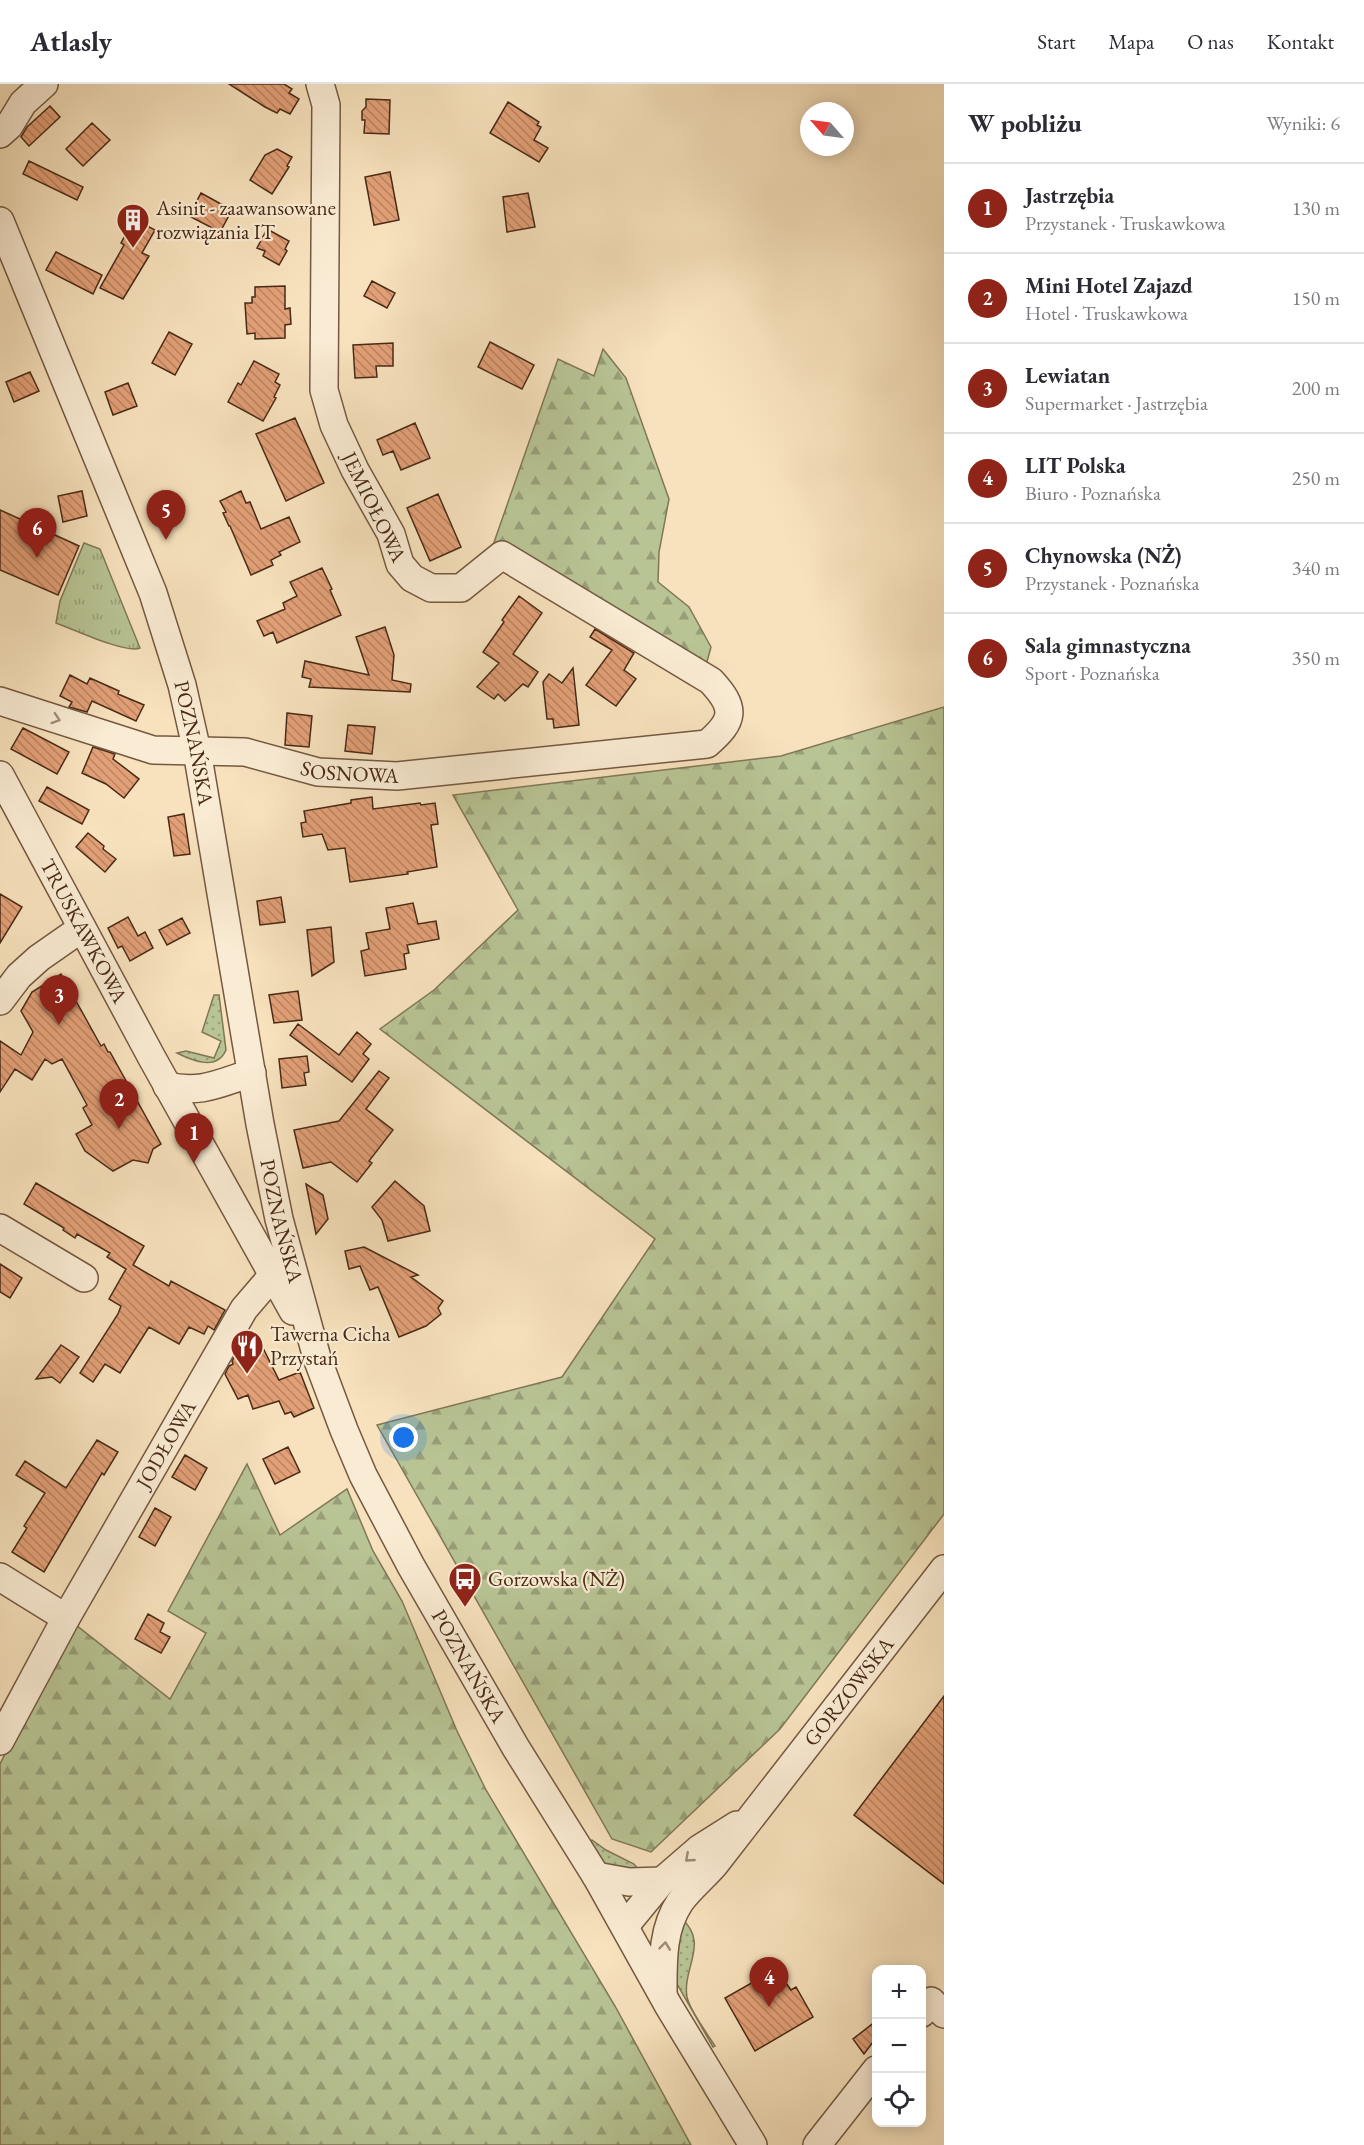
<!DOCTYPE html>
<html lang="pl">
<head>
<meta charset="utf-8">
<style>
	:root { --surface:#fff; --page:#f7f7f7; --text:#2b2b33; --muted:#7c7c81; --line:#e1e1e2; --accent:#8f2418 }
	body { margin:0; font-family:"EB Garamond",serif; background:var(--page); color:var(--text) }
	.controls { position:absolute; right:18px; bottom:18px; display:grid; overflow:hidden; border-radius:12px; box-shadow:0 3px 15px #0003 }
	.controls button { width:54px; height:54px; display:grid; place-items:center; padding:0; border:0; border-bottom:2px solid var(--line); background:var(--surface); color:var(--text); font:30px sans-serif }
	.compass { position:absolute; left:800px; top:18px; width:54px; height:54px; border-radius:50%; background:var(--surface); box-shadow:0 3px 15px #0003; rotate:298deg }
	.you { position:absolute; left:404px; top:1354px; width:21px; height:21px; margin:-15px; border:4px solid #fff; border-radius:50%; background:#1a73e8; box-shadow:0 0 0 9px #1a73e833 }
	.badge { display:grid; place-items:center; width:39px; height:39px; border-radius:50%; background:var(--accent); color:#fff; font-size:20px; font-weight:700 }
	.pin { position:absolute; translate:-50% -50px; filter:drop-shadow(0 2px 3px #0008) }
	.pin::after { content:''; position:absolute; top:32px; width:21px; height:18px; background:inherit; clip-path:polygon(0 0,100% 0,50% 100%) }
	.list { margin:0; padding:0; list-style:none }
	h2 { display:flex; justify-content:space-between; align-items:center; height:78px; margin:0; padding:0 24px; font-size:26px }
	h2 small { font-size:20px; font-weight:400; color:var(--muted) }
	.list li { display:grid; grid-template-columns:39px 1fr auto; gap:18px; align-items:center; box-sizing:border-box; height:90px; padding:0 24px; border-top:2px solid var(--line) }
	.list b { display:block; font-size:22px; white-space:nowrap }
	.list p { margin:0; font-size:20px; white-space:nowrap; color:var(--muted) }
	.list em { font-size:20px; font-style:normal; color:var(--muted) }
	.icon { flex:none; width:33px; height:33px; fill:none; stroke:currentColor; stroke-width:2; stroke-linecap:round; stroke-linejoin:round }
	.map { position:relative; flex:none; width:944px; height:2061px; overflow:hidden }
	header { display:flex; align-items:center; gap:36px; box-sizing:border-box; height:84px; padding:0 30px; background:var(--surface); border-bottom:2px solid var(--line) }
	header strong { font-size:28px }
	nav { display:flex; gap:33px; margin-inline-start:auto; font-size:21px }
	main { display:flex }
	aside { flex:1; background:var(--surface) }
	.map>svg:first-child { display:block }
	.grass { fill:url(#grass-dots); stroke:#807756; stroke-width:1.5 }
	.forest { fill:url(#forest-firs); stroke:#807756; stroke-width:1.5 }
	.park { fill:url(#park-tufts); stroke:#807756; stroke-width:1.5 }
	.building { fill:url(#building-back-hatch); stroke:#482a17; stroke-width:1.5 }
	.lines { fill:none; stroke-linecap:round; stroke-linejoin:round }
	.minor-casing { stroke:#745840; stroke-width:30 }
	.minor { stroke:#faecd4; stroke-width:27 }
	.oneway { stroke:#a18b76 }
	.labels { text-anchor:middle; stroke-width:4.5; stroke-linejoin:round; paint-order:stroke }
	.poi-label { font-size:21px; fill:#482a17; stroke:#faecd4; text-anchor:start }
	.street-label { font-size:21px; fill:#482a17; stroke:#faecd4 }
</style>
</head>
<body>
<header>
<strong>Atlasly</strong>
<nav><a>Start</a><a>Mapa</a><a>O nas</a><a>Kontakt</a></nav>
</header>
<main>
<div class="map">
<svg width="944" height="2061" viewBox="0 0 944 2061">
	<defs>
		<pattern id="grass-dots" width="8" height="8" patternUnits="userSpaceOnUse" patternTransform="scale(1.5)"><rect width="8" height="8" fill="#b8c494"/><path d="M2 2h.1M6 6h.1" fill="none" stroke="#989f78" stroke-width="1.8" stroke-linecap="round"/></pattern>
		<pattern id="forest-firs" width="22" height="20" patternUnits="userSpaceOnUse" patternTransform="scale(1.5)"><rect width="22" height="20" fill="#b8c494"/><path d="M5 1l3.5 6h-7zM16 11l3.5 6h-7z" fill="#989f78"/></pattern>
		<pattern id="park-tufts" width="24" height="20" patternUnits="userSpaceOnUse" patternTransform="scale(1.5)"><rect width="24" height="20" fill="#b8c494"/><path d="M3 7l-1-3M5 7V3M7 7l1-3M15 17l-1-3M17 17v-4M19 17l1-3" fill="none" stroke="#989f78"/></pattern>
		<pattern id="building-back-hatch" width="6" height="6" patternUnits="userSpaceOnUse" patternTransform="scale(1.5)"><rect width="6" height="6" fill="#e3a077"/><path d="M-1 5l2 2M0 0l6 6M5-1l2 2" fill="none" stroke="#ba8361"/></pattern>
	</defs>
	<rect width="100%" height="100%" fill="#f7e2bd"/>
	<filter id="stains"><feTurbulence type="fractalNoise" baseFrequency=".00333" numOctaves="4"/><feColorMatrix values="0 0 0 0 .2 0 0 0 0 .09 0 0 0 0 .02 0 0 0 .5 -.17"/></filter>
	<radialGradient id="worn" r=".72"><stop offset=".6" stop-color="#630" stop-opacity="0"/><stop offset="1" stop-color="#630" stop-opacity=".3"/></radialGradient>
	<path class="grass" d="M214 911H219L226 966C217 987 193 977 177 969L186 967 214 974 221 957 202 948Z
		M592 1756 606 1766 634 1780 643 1791 605 1783 589 1759Z
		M681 1834C710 1859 682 1884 687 1913 690 1927 707 1949 715 1962L713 1963 672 1891Z"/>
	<path class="forest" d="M603 265 626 294 669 415 659 468 658 498 689 523 711 563 703 592 491 467 558 275 594 292Z
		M944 623V1430L780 1645 651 1768 612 1755 377 1341 562 1293 655 1155 380 945 434 906 518 826 453 711 781 672Z
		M247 1380 280 1451 347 1405 373 1467 402 1517 457 1647 486 1706 615 1922 691 2061H0V1680L72 1538 170 1615 206 1549 168 1527Z"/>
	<path class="park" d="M84 459 100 465 140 564C126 570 73 545 56 539L60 517Z"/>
	<path class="building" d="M229 0H284L292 5 289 9 299 15 290 30 280 25 277 29 265 23Z
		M366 15 390 16 389 50 364 49 365 36H362V27L366 23Z
		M508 18 539 38 537 41 541 43 534 56 548 64 539 78 490 49Z
		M50 22 60 33 29 62 21 53 27 43Z
		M92 39 110 56 83 82 66 65Z
		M277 65 292 73 287 82 289 83 272 110 250 96 265 71Z
		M29 77 83 103 77 116 23 90Z
		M390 88 399 136 374 141 365 93Z
		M201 109 232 126 220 148 189 132Z
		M528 109 535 143 507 148 503 113Z
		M134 135 155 146 142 169 149 172 123 215 100 204 124 161 121 159Z
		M267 145 289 157 285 165 287 167 279 181 263 172 265 167 257 164Z
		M56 168 102 191 93 210 46 186Z
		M372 197 395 209 387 224 364 212Z
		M285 202V225L290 224 291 240 285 241V254L255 255V249L247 250 245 219H252V213H255V203Z
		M169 248 192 260 175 291 152 279Z
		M490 258 534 281 522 305 478 283Z
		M393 259V282H376L377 293 355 294 353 261Z
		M254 277 279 290 275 298 280 301 274 313 276 314 263 337 228 318 238 299 241 301Z
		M30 288 39 307 14 318 6 298Z
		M128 299 137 322 113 331 105 308Z
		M295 334 324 399 286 417 256 350Z
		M415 339 430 374 401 386 393 367 383 371 377 356Z
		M82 407 87 432 63 438 58 412Z
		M241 407 246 419 250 418 261 445 289 433 300 458 279 468 281 471 271 476 273 481 251 491 230 442H229L223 429 226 428 220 417Z
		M438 410 461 463 430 477 407 424Z
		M0 426 79 462 58 511 0 486Z
		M322 484 332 505 330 506 341 531 277 559 273 548 264 552 257 537 285 525 283 519 297 512 290 498Z
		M519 512 542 529 513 570 538 588 528 603 523 600 505 617 498 610 494 615 477 603 499 579 483 568 504 538 502 536Z
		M385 543 394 571 392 596 411 600 410 608 309 603 311 595 302 593 305 577 369 591 356 553Z
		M595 545 634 569 624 586 636 595 616 622 586 601 612 566 590 553Z
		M573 584 579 641 554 644 553 635H547L543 598 549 590 562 599Z
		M70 591 87 600 90 594 119 607 118 610 144 621 136 637 92 617 87 628 69 623 72 618 60 612Z
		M287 629 312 632 309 663 285 661Z
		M348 641 375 643 372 670 345 667Z
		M23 644 69 668 57 690 11 665Z
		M93 663 115 670 113 675 139 695 124 714 106 700 82 689Z
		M47 703 89 726 82 740 39 717Z
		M372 713 373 725 420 719 421 721 435 719 438 740 431 741 437 783 407 788 408 790 350 798 345 764 328 766 322 750 303 753 301 739 306 738 304 727 351 719V716Z
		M184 730 190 770 174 772 168 733Z
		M88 749 104 762 103 765 116 775 105 788 76 763Z
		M0 810 22 823 0 859Z
		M281 813 285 838 260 841 257 817Z
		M413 819 418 840 436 837 439 855 407 861 409 869 404 870 406 885 365 892 361 867 369 865 366 849 390 845 386 824Z
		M128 833 138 852 145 848 153 864 130 877 122 862 118 864 108 844Z
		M182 834 190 849 167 861 159 846Z
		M331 843 334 878 312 892 307 846Z
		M61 890 101 962 104 960 108 968H110L161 1060 153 1065 148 1079 133 1076 113 1087 85 1067 76 1050 92 1041 83 1024 87 1021 62 975 52 980 45 975 32 996 15 985 0 1008V957L21 971 33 948 21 927 32 908Z
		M298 907 302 936 274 939 269 911Z
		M298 940 339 971 357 948 371 960 363 970 369 975 352 998 290 951Z
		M307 972 309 988 304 989 306 1001 282 1004 279 975Z
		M379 987 389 994 366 1025 393 1046 369 1077 372 1079 357 1098 331 1078 303 1084 294 1046 339 1037Z
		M395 1097 424 1122 430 1147 388 1157 382 1136 372 1123Z
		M36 1099 144 1162 133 1181 169 1202 171 1197 225 1226 214 1246 208 1242 204 1250 189 1243 179 1260 149 1243 120 1289 105 1280 93 1298 80 1289 118 1230 121 1222 109 1215 126 1185 107 1173 110 1169 77 1150 75 1154 63 1146 64 1144 24 1120Z
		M306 1100 323 1111 328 1135 316 1150Z
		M364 1163 418 1191 411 1193 443 1217 438 1224 441 1230 426 1242 399 1253 378 1203 370 1206 360 1182 349 1185 345 1167Z
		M0 1180 22 1194 10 1214 0 1208Z
		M260 1258 279 1296 300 1288 314 1324 294 1333 291 1328 285 1330 279 1317 253 1325 248 1311 238 1315 225 1290 229 1282 233 1280 232 1277 236 1270Z
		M61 1261 79 1273 60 1299 52 1293 36 1295Z
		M97 1356 118 1368 104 1391 102 1389 44 1488 12 1468 27 1444 24 1442 45 1409 16 1391 25 1377 66 1404Z
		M288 1363 300 1388 275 1400 263 1375Z
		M185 1371 207 1384 195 1406 172 1393Z
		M155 1424 171 1433 155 1462 139 1453Z
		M148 1530 164 1539 160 1548 170 1553 161 1569 135 1555Z
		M944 1612V1800L854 1731Z
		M776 1885 791 1906 796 1903 813 1933 755 1967 725 1914Z
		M876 1937V1954L864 1970 853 1955Z"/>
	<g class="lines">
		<g class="minor-casing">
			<g id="minor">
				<path d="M0 50 9 42 23 19 44 0"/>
				<path id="s1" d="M0 137 153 509 182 601 197 667 260 1040 279 1135 317 1274 344 1346 363 1391 411 1482 516 1664 596 1792 668 1921 753 2061"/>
				<path id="s2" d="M0 617 153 666 245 668 318 688 397 692 707 660C735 636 736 624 711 597L502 471 461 504H431L412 494 400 480 391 450 355 386 334 341 324 306 326 21 320 0"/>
				<path id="s3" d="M0 691 152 974 293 1227"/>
				<path d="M0 917 19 892 39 874 82 844"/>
				<path d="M167 1002C202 1010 219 999 252 989"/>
				<path d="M0 1144 84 1194"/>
				<path d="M0 1493 66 1534"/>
				<path id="s4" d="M0 1657 66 1534 244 1225 273 1191"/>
				<path d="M596 1792 629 1798 662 1797"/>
				<path d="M625 1842 662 1797 699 1765 737 1741"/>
				<path id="s5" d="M663 1908C663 1877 662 1845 680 1818 689 1805 704 1793 715 1780L944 1485"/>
				<path d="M922 1929 931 1917 944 1930"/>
				<path d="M817 2061 876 1986"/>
			</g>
		</g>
		<use href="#minor" class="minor"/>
	</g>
	<defs><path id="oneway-chevron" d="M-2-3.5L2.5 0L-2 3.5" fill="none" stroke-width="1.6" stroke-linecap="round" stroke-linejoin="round" transform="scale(1.5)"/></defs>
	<g class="oneway">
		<use href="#oneway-chevron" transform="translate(56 635) rotate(18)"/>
		<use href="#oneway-chevron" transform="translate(689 1774) rotate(139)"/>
		<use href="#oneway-chevron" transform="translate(665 1862) rotate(-83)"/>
	</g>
	<defs>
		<g id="building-pin" transform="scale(1.725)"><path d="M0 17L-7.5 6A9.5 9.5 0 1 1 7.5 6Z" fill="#8f2418" stroke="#faecd4"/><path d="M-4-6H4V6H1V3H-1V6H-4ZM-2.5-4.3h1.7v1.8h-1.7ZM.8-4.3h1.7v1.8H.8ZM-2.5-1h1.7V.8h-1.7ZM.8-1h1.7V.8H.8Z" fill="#fff"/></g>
		<g id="restaurant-pin" transform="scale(1.725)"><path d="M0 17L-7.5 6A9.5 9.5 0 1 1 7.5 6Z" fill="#8f2418" stroke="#faecd4"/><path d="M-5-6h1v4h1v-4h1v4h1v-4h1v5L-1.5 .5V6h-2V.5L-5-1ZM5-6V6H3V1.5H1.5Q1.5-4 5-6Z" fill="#fff"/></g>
		<g id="bus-pin" transform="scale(1.725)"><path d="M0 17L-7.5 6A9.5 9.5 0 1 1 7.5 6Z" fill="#8f2418" stroke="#faecd4"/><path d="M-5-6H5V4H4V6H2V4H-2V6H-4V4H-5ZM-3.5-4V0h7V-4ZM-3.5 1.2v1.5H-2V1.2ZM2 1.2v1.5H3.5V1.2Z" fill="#fff"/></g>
	</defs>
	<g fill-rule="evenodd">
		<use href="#building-pin" x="133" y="136"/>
		<use href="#restaurant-pin" x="247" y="1262"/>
		<use href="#bus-pin" x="465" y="1495"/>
	</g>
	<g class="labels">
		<g class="poi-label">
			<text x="156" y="131">Asinit - zaawansowane<tspan x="156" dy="24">rozwiązania IT</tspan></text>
			<text x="270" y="1257">Tawerna Cicha<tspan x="270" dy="24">Przystań</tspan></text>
			<text x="488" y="1502">Gorzowska (NŻ)</text>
		</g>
		<g class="street-label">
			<text transform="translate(374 423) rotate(64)" y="7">JEMIOŁOWA</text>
			<text dy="7" stroke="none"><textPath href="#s1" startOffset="558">POZNAŃSKA</textPath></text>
			<text dy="7" stroke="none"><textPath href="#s2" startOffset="360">SOSNOWA</textPath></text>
			<text dy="7" stroke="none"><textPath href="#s3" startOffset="177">TRUSKAWKOWA</textPath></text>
			<text dy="7" stroke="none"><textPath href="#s1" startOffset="1044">POZNAŃSKA</textPath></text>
			<text dy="7" stroke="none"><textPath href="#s4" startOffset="340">JODŁOWA</textPath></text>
			<text dy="7" stroke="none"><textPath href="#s1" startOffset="1530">POZNAŃSKA</textPath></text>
			<text dy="7" stroke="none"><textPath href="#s5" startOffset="363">GORZOWSKA</textPath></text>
		</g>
	</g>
	<rect width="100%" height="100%" filter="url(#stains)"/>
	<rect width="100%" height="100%" fill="url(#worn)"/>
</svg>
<div class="controls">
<button>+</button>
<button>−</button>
<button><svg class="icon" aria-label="locate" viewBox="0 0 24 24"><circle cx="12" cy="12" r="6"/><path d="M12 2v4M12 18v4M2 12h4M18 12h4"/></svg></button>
</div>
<svg class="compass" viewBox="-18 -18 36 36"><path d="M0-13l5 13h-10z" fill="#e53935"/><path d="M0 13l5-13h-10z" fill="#7c7c81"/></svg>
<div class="you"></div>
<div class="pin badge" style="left:194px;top:1079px">1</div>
<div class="pin badge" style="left:119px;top:1045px">2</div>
<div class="pin badge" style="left:59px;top:941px">3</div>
<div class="pin badge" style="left:769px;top:1923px">4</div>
<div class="pin badge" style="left:166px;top:456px">5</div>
<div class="pin badge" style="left:37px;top:474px">6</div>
</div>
<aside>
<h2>W pobliżu<small>Wyniki: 6</small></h2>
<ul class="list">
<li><span class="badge">1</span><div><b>Jastrzębia</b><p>Przystanek · Truskawkowa</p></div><em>130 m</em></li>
<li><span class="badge">2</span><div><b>Mini Hotel Zajazd</b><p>Hotel · Truskawkowa</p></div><em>150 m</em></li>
<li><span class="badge">3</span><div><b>Lewiatan</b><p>Supermarket · Jastrzębia</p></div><em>200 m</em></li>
<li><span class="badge">4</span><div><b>LIT Polska</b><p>Biuro · Poznańska</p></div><em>250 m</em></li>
<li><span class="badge">5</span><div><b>Chynowska (NŻ)</b><p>Przystanek · Poznańska</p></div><em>340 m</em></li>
<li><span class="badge">6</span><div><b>Sala gimnastyczna</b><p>Sport · Poznańska</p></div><em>350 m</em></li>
</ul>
</aside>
</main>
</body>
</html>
